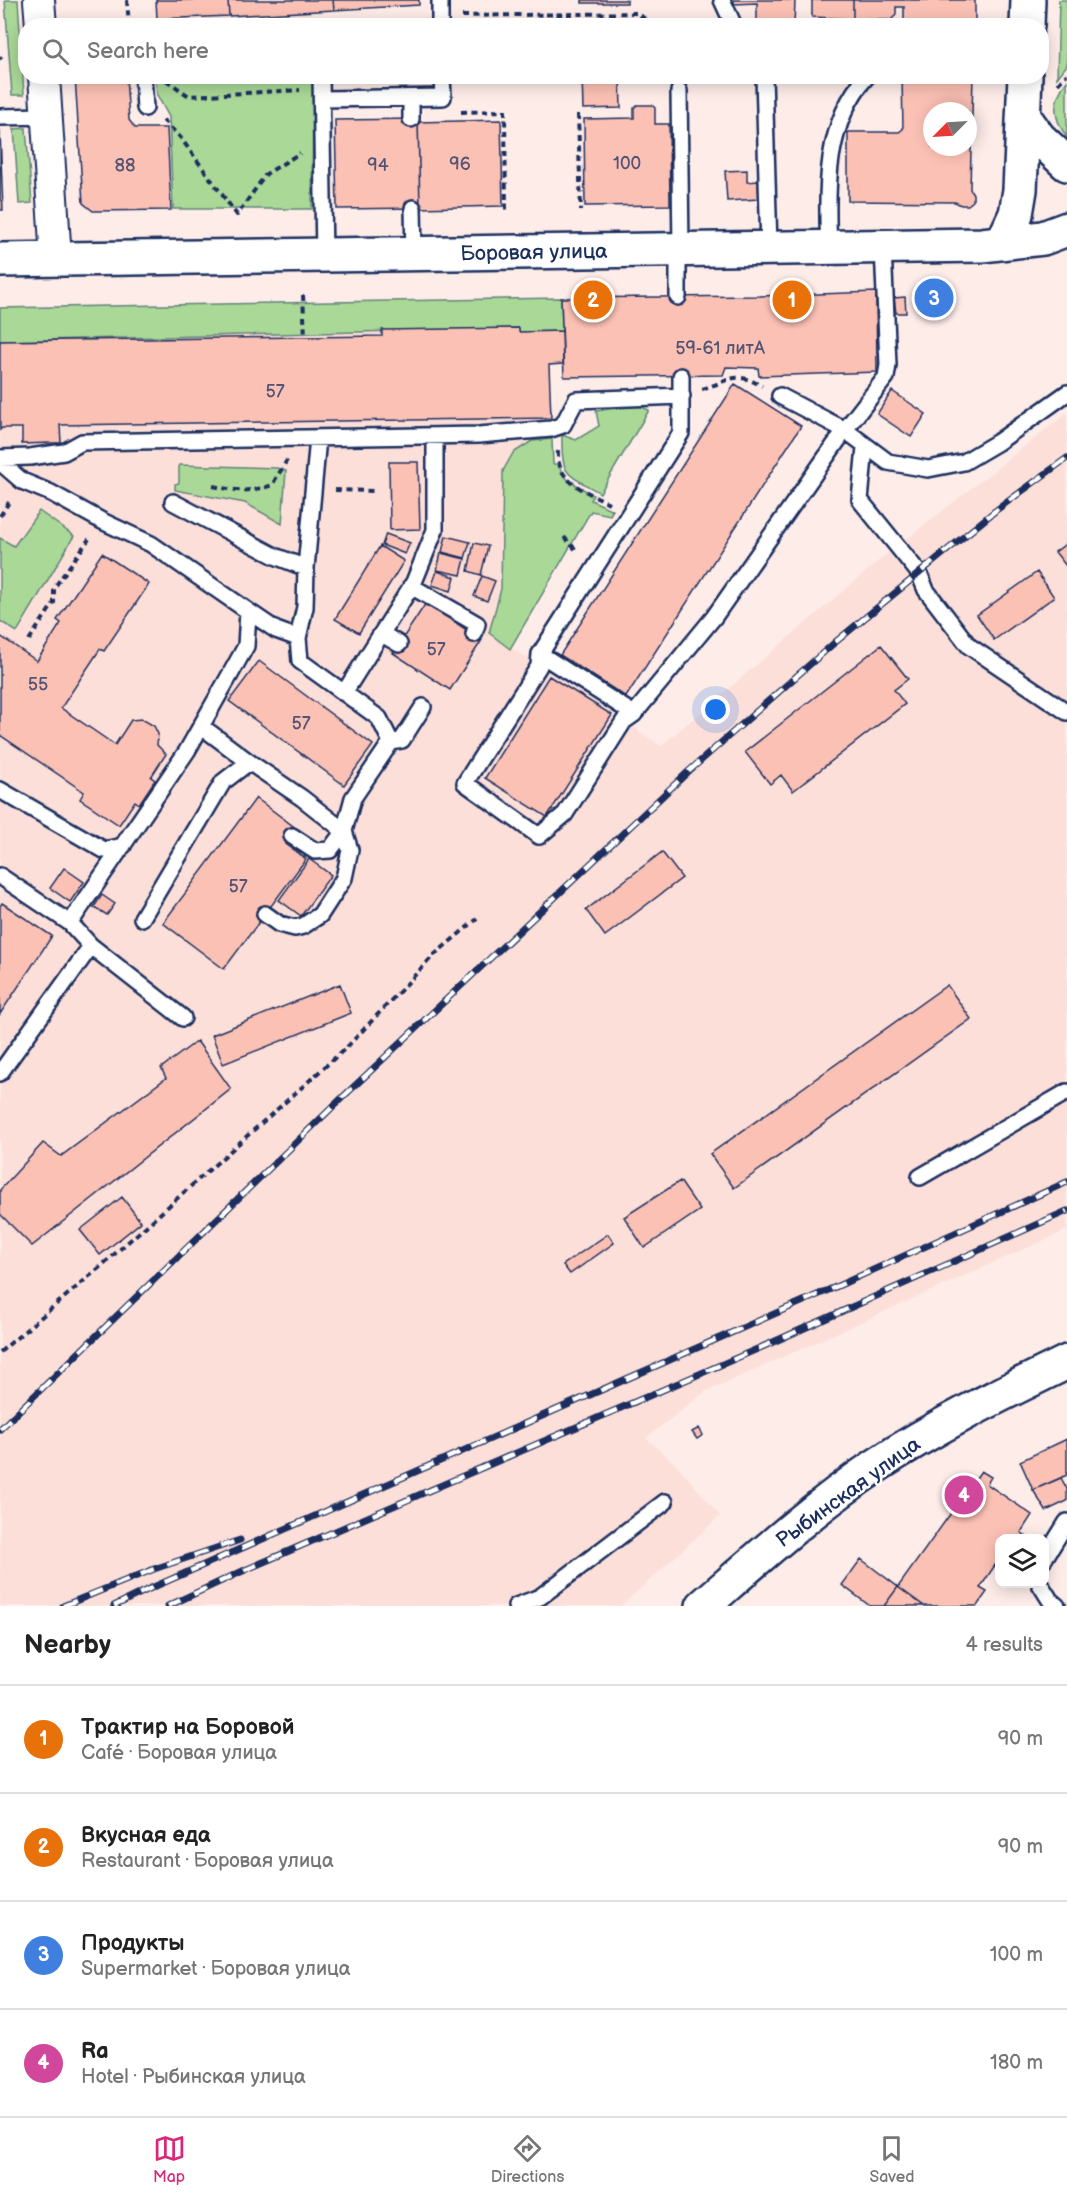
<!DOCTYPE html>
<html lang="en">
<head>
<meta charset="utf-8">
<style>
	:root { --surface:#fff; --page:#f6f6f6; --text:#222; --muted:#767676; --line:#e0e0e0; --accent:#db2777 }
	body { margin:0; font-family:"Balsamiq Sans",sans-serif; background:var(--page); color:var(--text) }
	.controls { position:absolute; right:18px; bottom:18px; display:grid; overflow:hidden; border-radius:12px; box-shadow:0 3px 15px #0003 }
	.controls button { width:54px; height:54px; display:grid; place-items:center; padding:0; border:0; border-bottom:2px solid var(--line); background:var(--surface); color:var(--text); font:30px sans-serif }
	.compass { position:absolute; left:923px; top:102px; width:54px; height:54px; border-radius:50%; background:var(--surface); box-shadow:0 3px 15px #0003; rotate:246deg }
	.you { position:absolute; left:716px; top:710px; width:21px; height:21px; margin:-15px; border:4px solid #fff; border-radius:50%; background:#1a73e8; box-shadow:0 0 0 9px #1a73e833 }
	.badge { display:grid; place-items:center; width:39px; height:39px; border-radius:50%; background:var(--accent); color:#fff; font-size:20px; font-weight:700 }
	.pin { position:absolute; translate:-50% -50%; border:3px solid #fff; box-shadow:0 2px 6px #0006 }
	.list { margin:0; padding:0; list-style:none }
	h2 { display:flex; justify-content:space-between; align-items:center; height:78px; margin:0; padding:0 24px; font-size:26px }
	h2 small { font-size:20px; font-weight:400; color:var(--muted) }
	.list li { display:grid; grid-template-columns:39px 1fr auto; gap:18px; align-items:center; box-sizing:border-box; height:108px; padding:0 24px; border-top:2px solid var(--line) }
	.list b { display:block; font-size:22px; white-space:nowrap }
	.list p { margin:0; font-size:20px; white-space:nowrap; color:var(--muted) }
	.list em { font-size:20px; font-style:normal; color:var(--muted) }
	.icon { flex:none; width:33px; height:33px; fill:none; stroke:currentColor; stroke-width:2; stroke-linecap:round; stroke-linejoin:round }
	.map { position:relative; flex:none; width:1067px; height:1606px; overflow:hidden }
	.search { position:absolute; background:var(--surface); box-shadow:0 3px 15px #0003; left:18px; right:18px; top:18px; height:66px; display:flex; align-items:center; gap:15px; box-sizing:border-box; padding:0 21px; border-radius:24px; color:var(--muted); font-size:22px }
	.sheet { height:510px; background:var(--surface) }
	nav { display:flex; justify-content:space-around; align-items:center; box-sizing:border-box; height:84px; border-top:2px solid var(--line); background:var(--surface); font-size:16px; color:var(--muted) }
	nav a { display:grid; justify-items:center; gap:3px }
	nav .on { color:var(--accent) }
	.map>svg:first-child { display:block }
	.built { fill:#fddfd9 }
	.green { fill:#a9d897; stroke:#62847a; stroke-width:1.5 }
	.building { fill:#fcc1b5; stroke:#1b2f5e; stroke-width:1.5; fill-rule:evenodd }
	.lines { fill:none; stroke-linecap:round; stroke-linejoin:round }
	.service-casing { stroke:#1b2f5e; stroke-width:20 }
	.minor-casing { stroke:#1b2f5e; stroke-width:34 }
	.tertiary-casing { stroke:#1b2f5e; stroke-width:38 }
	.secondary-casing { stroke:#1b2f5e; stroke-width:38 }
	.path { stroke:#1b2f5e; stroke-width:4; stroke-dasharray:6 4.5; stroke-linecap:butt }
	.service { stroke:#fff; stroke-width:15 }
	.minor { stroke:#fff; stroke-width:30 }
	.tertiary { stroke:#fff; stroke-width:33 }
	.secondary { stroke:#fff; stroke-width:33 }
	.rail-casing { stroke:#1b2f5e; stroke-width:7 }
	.rail { stroke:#fff; stroke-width:4.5; stroke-dasharray:14; stroke-linecap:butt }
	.labels { text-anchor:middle; stroke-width:5; stroke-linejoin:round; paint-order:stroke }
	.number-label { font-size:18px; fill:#535474 }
	.street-label { font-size:21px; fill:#1b2f5e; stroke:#fff }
</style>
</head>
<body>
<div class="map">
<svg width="1067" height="1606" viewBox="0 0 1067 1606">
	<rect width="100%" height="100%" fill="#feece9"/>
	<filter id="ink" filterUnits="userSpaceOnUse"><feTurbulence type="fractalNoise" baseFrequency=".0167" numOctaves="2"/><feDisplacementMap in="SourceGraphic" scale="12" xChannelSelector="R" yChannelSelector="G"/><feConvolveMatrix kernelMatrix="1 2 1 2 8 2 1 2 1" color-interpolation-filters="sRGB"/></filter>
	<g filter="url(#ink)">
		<path class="built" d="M561 298 563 364 549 365 552 439 532 441 503 471 501 589 489 633 661 746 881 559 1067 413V1230L705 1392 646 1438 678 1466 720 1516 621 1606H0V307Z"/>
		<path class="green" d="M5 0H18L24 95H12Z
			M1059 0H1067V65L1057 78Z
			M155 77H313L312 209H173L169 117 157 95Z
			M1067 81V137C1052 117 1052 100 1067 81Z
			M26 128 32 203 19 204 14 129Z
			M561 298 562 331 519 332 518 328 0 341V308Z
			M637 405 649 410 600 493C566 473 561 477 562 435L576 440 599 426 596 411Z
			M552 439 553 464H557L568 480 593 495 591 500 613 510 610 515 591 511 510 649 489 633 501 589 503 471 513 453 532 441Z
			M179 465 277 468 286 471 282 524 245 503 175 490V484L179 483Z
			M39 511 74 536 17 632 0 621V538L14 546Z"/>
		<path class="building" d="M156 0H228L229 16 157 19Z
			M228 0H333L334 10 229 16Z
			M333 0H419V5L334 10Z
			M582 0H627V3H582Z
			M734 0H795L794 26 757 25V3L734 4Z
			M812 0H853V19L812 17Z
			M853 0H975V26H904V7H896V15L891 20 853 19Z
			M619 21V26H581V22Z
			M75 76H126L129 120 135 128H167L171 210 93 211 83 203Z
			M582 76H620L621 108 583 109Z
			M902 76H973L970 189 973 194V201L968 205H961L955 202 848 201V132H899L903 129ZM932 111H968V147H932Z
			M637 105H652L655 108V124H669L670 205 585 206 584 119 634 118V108Z
			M418 119 420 208 337 209 335 120Z
			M501 120 503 206 420 208 418 122Z
			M0 131 3 210H0Z
			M747 170V182L758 181 759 199 727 201 725 171Z
			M950 291V310L919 311 918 292Z
			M876 292 877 372 759 376 758 368 726 367 723 375 564 377 561 298 760 296Z
			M905 297 906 313H896L894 298Z
			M519 328V332L562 331 563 364 549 365 551 418 60 425 61 443H51L22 444V428H2L0 430V341L382 336V330Z
			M735 384 801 426 626 697 560 655Z
			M892 391 926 414 911 437 877 414Z
			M389 462H418L420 529 390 530Z
			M386 534 410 543 405 554 382 545Z
			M446 536 470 542 465 558 442 552Z
			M474 543 488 546 481 575 468 571Z
			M1067 543V567L1055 552Z
			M380 546 404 561 359 633 335 619Z
			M102 553 149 584 104 651 100 649 61 708 115 745 131 720 142 719 154 726 158 734 157 745 166 754 151 777 155 780 139 804 135 801 119 825 80 799 84 792 0 735V636L37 661 61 623 57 620Z
			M441 553 465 559 461 575 437 570Z
			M437 571 455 577 451 591 432 585Z
			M1037 572 1054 597 994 640 977 615Z
			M482 576 495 581 487 601 474 596Z
			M426 603 482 640 450 690 393 653Z
			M881 645 908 679 894 690 905 704 793 791 781 775 770 784 745 752Z
			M259 661 373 745 344 785 229 701Z
			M549 676 612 715 547 817 485 778Z
			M256 798 297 829 286 844 306 859 224 969 163 923Z
			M662 852 682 878 605 936 586 910Z
			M309 859 331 875 301 916 279 900Z
			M64 868 84 882 70 902 50 888Z
			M102 895 115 904 107 915 94 907Z
			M2 903 52 936 0 1014V906Z
			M340 984 351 1013 223 1064 212 1035Z
			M947 985 971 1019 734 1188 710 1154Z
			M197 1041 231 1089 32 1246 0 1214V1190L43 1143 61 1156 166 1078 161 1068Z
			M680 1181 700 1210 644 1248 624 1217Z
			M122 1197 141 1222 100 1255 80 1230Z
			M608 1234 614 1243 570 1274 563 1265Z
			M699 1428 703 1435 697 1439 692 1432Z
			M1067 1439V1475L1033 1490 1020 1461Z
			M981 1471 991 1477 987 1484 1032 1515 1021 1532 1026 1536 1024 1538H1000V1568L995 1565 980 1588 987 1592 977 1606H924L898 1587Z
			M1061 1478 1067 1489V1501L1046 1511 1033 1490Z
			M861 1559 898 1587 884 1606H870L842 1585Z
			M898 1587 924 1606H884Z"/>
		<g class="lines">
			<g class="service-casing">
				<path id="service" d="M722 0 734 26
					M440 26V0
					M143 76 145 108
					M321 76 324 256
					M764 76 769 248
					M679 91 681 250
					M411 98V119
					M322 99 443 97 442 76
					M0 117 47 116
					M413 208 414 254
					M829 248C826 188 825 123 867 76
					M678 250V297
					M681 376V433L540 654 539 666 465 783 539 836 565 814 624 721 634 714 714 617 845 430 886 377 888 365 883 247
					M780 396 845 430 888 462 928 469 964 462 998 442 1067 393
					M865 447 860 500 919 573 926 590 969 646 1067 712
					M0 458 30 457 64 452 82 442 479 435 551 429 563 425 576 400 682 396
					M0 462 22 481 51 493 102 521 151 544 248 611 246 646 231 673 187 751 70 923
					M173 502 275 556 306 568
					M411 586 477 624 474 634
					M248 611 276 630 298 638
					M382 634 399 644
					M540 654 634 714
					M344 693 414 582 435 530V436
					M201 726 249 762
					M391 742 402 740 423 707
					M0 790 104 850 123 846
					M0 876 70 923 91 946 183 1018
					M265 914 279 924 295 928 303 926 320 915 344 878 350 850 344 831 353 798 391 742 379 718 300 661 298 638 305 607 306 568 318 438
					M142 918 223 782 249 762 302 798 344 831 330 850 315 851 292 836
					M0 1073 91 946
					M920 1177 1067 1092
					M1044 1559 1067 1522
					M1040 1584 1050 1600 1057 1606
					M516 1606 540 1597 665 1502"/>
			</g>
			<g class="minor-casing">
				<path id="minor" d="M39 0 41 26
					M44 76 56 259"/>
			</g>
			<g class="tertiary-casing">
				<path id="tertiary" d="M1027 26 1028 0
					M1024 117 1039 138 1067 164
					M1003 242 1016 214 1020 190 1025 76
					M0 260 982 245 1043 238 1067 229"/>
			</g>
			<g class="secondary-casing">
				<path id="secondary" d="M703 1606C758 1558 813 1508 874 1467 935 1426 1001 1394 1067 1362"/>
			</g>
			<path class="path" d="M127 0 129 26
				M462 16 637 13 655 26
				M0 57 2 59
				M166 80 189 96 300 90
				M1058 84 1067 74
				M461 112 505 111 506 213
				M578 114 581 211
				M163 120 180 137 237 215 266 174 300 153
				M303 295 305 337
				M702 389C730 381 734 370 762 386
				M558 451C556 482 584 490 609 503
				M213 486C236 491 249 493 272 485L287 460
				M335 490 377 491
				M0 516 11 499
				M564 537 578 552
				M29 640 54 603V588L89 539
				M0 1352 99 1268 347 1047 434 955 477 919"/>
			<use href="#service" class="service"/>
			<use href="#minor" class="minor"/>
			<use href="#tertiary" class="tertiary"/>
			<use href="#secondary" class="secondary"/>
			<g class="rail-casing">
				<path id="rail" d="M0 1429 345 1095 689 771 833 644 995 511 1067 458
					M63 1606 154 1569 240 1540
					M114 1606 149 1589 840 1285 1067 1182
					M168 1606 245 1570 762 1347 1067 1211"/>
			</g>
			<use href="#rail" class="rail"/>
		</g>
	</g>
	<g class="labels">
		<g class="number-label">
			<text x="627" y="169">100</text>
			<text x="460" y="170">96</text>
			<text x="125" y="171">88</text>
			<text x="378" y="171">94</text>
			<text x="720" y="354">59-61 литА</text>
			<text x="275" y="397">57</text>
			<text x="436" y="655">57</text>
			<text x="38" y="690">55</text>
			<text x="301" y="729">57</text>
			<text x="238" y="892">57</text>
		</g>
		<g class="street-label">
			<text transform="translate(534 252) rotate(-1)" y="7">Боровая улица</text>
			<text transform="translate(848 1492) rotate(-36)" y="7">Рыбинская улица</text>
		</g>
	</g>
</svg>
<div class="controls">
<button><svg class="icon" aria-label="layers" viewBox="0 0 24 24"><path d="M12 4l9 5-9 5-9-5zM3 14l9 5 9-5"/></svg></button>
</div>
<svg class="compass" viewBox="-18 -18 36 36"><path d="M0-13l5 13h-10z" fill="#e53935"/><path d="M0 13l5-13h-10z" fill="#767676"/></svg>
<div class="you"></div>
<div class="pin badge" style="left:792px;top:300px;background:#e8710a">1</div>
<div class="pin badge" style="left:593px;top:300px;background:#e8710a">2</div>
<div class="pin badge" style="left:934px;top:298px;background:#3f7fe0">3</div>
<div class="pin badge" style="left:964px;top:1495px;background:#d1479c">4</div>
<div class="search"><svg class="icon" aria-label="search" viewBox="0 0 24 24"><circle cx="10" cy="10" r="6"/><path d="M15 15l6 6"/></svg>Search here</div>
</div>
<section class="sheet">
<h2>Nearby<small>4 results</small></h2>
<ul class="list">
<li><span class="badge" style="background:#e8710a">1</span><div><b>Трактир на Боровой</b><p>Café · Боровая улица</p></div><em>90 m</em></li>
<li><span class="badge" style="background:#e8710a">2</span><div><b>Вкусная еда</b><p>Restaurant · Боровая улица</p></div><em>90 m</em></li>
<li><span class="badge" style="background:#3f7fe0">3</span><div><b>Продукты</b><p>Supermarket · Боровая улица</p></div><em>100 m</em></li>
<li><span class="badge" style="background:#d1479c">4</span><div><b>Ra</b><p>Hotel · Рыбинская улица</p></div><em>180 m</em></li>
</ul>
</section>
<nav>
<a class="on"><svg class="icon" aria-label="map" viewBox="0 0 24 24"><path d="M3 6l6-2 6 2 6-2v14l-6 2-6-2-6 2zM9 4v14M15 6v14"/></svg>Map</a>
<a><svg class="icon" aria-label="directions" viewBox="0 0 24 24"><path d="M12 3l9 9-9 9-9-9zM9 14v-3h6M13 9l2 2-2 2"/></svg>Directions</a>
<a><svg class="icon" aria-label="saved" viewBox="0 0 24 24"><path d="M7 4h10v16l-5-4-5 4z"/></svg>Saved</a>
</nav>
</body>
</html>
